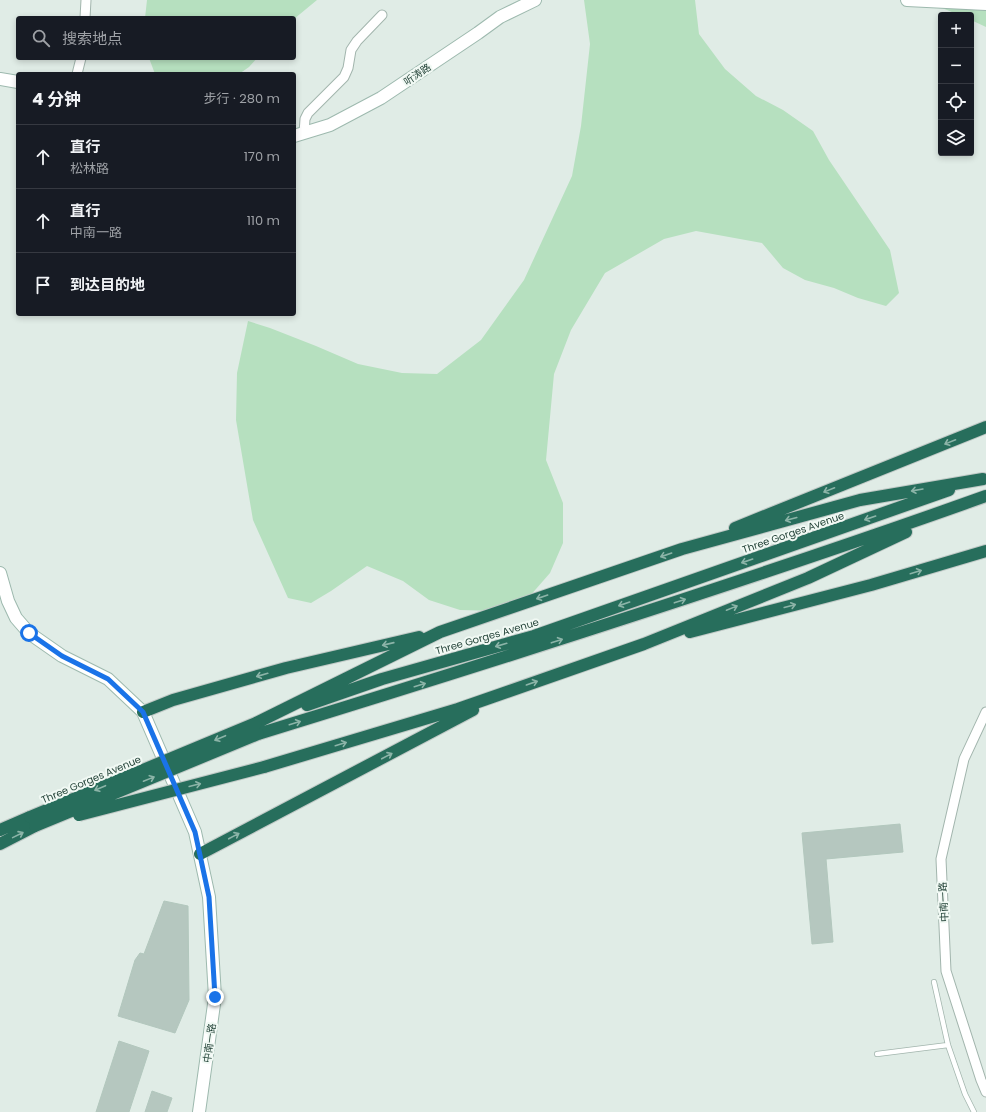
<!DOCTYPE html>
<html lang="zh">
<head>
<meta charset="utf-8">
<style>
	:root { --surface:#171b24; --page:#20242c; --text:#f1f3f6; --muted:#9ea1a6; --line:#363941 }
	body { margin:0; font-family:Poppins,"Noto Sans SC",sans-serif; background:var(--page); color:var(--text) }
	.controls { position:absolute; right:12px; top:12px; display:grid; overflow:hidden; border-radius:4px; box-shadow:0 2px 6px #0003 }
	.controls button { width:36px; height:36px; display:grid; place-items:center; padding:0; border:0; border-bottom:1px solid var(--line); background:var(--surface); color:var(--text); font:20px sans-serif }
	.stop { position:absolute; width:12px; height:12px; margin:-9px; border:3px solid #1a73e8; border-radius:50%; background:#fff }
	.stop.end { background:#1a73e8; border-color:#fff; box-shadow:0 1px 4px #0008 }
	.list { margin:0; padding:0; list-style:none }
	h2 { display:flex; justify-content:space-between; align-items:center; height:52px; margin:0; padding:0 16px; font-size:17px }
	h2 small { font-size:13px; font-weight:400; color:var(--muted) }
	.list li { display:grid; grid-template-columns:26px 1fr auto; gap:12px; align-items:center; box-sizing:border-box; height:64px; padding:0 16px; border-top:1px solid var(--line) }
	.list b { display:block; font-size:15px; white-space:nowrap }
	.list p { margin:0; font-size:13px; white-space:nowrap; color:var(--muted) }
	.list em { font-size:13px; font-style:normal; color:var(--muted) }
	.icon { flex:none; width:22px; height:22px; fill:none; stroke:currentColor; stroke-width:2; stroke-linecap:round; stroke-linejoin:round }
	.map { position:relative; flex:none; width:986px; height:1112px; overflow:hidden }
	.search { position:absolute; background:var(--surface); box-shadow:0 2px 6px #0003; left:16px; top:16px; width:280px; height:44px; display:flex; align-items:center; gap:10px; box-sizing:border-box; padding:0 14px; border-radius:4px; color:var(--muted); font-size:15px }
	.panel { position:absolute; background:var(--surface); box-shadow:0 2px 6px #0003; left:16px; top:72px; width:280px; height:244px; border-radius:4px }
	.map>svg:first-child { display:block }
	.green { fill:#b6e0bf }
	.building { fill:#b5c7bf; stroke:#b2c7bd }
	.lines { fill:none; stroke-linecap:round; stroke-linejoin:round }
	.lane-casing { stroke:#a2b5ad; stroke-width:6 }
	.street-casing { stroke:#a2b5ad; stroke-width:11 }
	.secondary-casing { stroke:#9db9ae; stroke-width:14 }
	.highway-casing { stroke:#c0c9c6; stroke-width:14 }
	.lane { stroke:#fff; stroke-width:4.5 }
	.street { stroke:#fff; stroke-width:9 }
	.secondary { stroke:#fff; stroke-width:12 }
	.highway { stroke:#276e5c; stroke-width:12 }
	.highway-bridge-casing { stroke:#c0c9c6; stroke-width:14; stroke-linecap:butt }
	.highway-bridge { stroke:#276e5c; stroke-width:12 }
	.oneway { stroke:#8cb4a8 }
	.route { stroke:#1a73e8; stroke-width:5 }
	.labels { text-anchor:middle; stroke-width:4; stroke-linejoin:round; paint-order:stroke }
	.street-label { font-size:10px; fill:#1f3f34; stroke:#f1f9f4 }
</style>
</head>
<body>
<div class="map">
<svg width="986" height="1112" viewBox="0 0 986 1112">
	<rect width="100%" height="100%" fill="#e0ece6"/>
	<path class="green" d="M147 0H317L294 19V18H145Z
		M584 0H695L699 34 725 69 756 96 783 110 813 131 829 160 890 250 899 293 886 306 858 298 834 288 805 280 783 268 762 243 696 231 664 239 605 273 571 330 554 374 546 460 563 503V543L550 573 529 597 498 611 460 610 429 600 403 581 367 566 331 591 311 603 288 598 253 520 236 420 237 373 248 321 270 328 316 346 358 364 402 373 437 374 481 340 524 280 572 176 581 126 590 44Z
		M923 0H986V27L971 20V15H959Z
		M149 58H257L249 67 239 74H155Z"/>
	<path class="building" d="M900 824 903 852 826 859 833 942 812 944 802 833Z
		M164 901 188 906 189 1000 175 1033 118 1016 135 960 140 953 144 954Z
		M119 1041 149 1051 129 1112H96Z
		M152 1091 172 1098 167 1112H145Z"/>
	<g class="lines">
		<g class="lane-casing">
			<path id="lane" d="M934 982 948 1045 965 1094 974 1112
				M877 1054 948 1045"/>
		</g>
		<g class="street-casing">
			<path id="street" d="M85 18 86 0
				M77 74 81 58
				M304 133 305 119 308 113 344 77 348 68 351 50 357 41 382 15
				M986 712 964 759 941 859 946 971 981 1080 986 1092"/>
		</g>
		<g class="secondary-casing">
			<path id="secondary" d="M907 0 986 4
				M0 79 18 82
				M294 136 330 125 381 98 478 33 500 17 535 0
				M0 573 8 601 16 618 29 633 62 656 108 679 143 712 195 832 209 897 215 997 199 1112"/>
		</g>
		<g class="highway-casing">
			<path id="highway" d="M735 528 986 427
				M690 632 871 585 986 551
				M307 705 382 679 534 636 949 490
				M143 712 173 700 286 668 419 637
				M256 723 440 632 682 549 860 500 983 479
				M258 734C502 659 745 582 986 496
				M264 767 458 709 644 644 808 578 906 532
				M0 830 30 817
				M0 844 35 826
				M200 854 473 710"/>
		</g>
		<use href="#lane" class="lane"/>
		<use href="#street" class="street"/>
		<use href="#secondary" class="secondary"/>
		<use href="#highway" class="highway"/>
		<g class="highway-bridge-casing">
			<path id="highway-bridge" d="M79 815 264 767
				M30 817 256 723
				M35 826 258 734"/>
		</g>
		<use href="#highway-bridge" class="highway-bridge"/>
	</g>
	<defs><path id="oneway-shaft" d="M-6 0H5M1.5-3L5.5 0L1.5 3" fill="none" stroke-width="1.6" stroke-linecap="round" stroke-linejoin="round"/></defs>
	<g class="oneway">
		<use href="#oneway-shaft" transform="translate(950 442) rotate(158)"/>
		<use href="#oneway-shaft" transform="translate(829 490) rotate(158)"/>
		<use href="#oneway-shaft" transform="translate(917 490) rotate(170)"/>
		<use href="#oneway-shaft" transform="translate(870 518) rotate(161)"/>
		<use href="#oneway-shaft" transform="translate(791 519) rotate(165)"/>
		<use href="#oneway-shaft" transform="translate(666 555) rotate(161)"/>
		<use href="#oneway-shaft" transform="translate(747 561) rotate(161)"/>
		<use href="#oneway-shaft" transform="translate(916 572) rotate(-17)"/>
		<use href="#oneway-shaft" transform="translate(542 597) rotate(161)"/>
		<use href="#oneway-shaft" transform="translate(680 601) rotate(-18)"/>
		<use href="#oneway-shaft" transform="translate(624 604) rotate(161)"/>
		<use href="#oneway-shaft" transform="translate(790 606) rotate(-15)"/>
		<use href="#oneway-shaft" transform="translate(732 608) rotate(-22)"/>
		<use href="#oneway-shaft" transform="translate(557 641) rotate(-18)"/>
		<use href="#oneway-shaft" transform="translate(388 644) rotate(167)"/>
		<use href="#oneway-shaft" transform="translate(501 645) rotate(164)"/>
		<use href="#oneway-shaft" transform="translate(262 675) rotate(164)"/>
		<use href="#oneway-shaft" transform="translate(532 683) rotate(-19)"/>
		<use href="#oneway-shaft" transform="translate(420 685) rotate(-17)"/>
		<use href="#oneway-shaft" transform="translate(295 723) rotate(-17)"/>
		<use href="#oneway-shaft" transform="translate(220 738) rotate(157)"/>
		<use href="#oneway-shaft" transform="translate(341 744) rotate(-17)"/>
		<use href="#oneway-shaft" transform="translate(387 756) rotate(-28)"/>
		<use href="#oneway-shaft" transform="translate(149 779) rotate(-22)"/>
		<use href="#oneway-shaft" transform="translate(195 785) rotate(-14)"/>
		<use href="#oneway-shaft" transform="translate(100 788) rotate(157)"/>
		<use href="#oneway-shaft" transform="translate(18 835) rotate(-26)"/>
		<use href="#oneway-shaft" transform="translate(234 836) rotate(-28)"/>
	</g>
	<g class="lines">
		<path class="route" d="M29 633 62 656 108 679 143 712 195 832 209 897 215 997"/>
	</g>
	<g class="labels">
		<g class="street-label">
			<text transform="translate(417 74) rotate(-34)" y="4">听涛路</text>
			<text transform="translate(793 532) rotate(-19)" y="4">Three Gorges Avenue</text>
			<text transform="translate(487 636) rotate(-16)" y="4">Three Gorges Avenue</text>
			<text transform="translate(91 779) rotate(-23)" y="4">Three Gorges Avenue</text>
			<text transform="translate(943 902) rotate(-93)" y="4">中南一路</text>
			<text transform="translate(209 1043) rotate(-82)" y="4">中南一路</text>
		</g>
	</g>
</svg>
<div class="controls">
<button>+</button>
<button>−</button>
<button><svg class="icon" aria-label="locate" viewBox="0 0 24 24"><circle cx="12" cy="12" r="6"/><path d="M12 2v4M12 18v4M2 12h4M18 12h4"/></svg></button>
<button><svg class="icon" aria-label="layers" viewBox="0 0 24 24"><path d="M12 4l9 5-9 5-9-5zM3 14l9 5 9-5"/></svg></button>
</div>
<div class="stop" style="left:29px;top:633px"></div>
<div class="stop end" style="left:215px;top:997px"></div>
<div class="search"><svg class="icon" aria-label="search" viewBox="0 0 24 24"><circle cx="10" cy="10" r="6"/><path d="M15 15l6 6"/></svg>搜索地点</div>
<section class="panel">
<h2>4 分钟<small>步行 · 280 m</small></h2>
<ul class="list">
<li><svg class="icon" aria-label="ahead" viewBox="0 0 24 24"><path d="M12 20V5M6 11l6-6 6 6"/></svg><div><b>直行</b><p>松林路</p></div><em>170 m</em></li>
<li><svg class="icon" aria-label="ahead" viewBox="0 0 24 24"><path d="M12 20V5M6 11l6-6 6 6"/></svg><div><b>直行</b><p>中南一路</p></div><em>110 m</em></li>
<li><svg class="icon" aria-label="arrive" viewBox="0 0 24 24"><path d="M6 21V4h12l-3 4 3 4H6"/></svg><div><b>到达目的地</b></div></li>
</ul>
</section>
</div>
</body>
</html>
